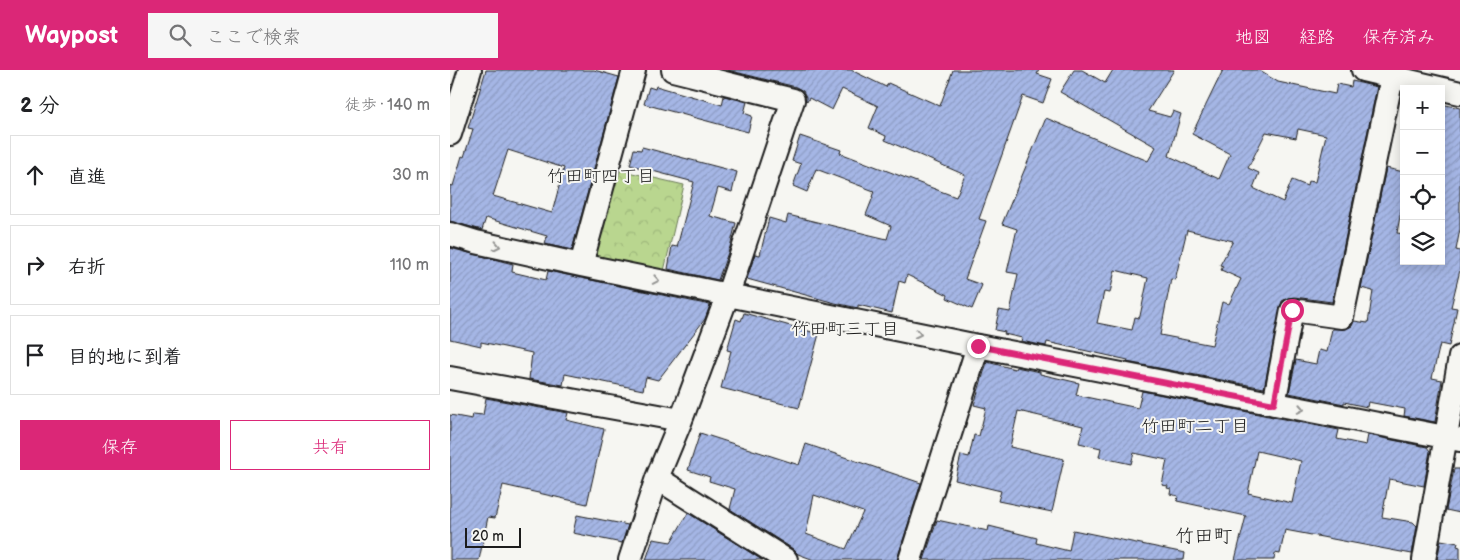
<!DOCTYPE html>
<html lang="ja">
<head>
<meta charset="utf-8">
<style>
	:root { --surface:#fff; --page:#f6f6f6; --text:#202124; --muted:#757577; --line:#e0e0e0; --accent:#db2777 }
	body { margin:0; font-family:"Balsamiq Sans","Klee One",sans-serif; background:var(--page); color:var(--text) }
	.controls { position:absolute; right:15px; top:15px; display:grid; overflow:hidden; border-radius:0px; box-shadow:0 2px 12px #0003 }
	.controls button { width:45px; height:45px; display:grid; place-items:center; padding:0; border:0; border-bottom:1px solid var(--line); background:var(--surface); color:var(--text); font:25px sans-serif }
	.scale { position:absolute; left:15px; bottom:12px; width:56px; box-sizing:border-box; padding-left:5px; border:2px solid #1c1c1c; border-top:0; font-size:14px; line-height:18px; white-space:nowrap; color:#1c1c1c; -webkit-text-stroke:4px #f6f6f2; paint-order:stroke }
	.stop { position:absolute; width:15px; height:15px; margin:-11px; border:4px solid #db2777; border-radius:50%; background:#fff }
	.stop.end { background:#db2777; border-color:#fff; box-shadow:0 1px 5px #0008 }
	.list { margin:0; padding:0; list-style:none }
	h2 { display:flex; justify-content:space-between; align-items:center; height:65px; margin:0; padding:0 20px; font-size:21px }
	h2 small { font-size:16px; font-weight:400; color:var(--muted) }
	.list li { display:grid; grid-template-columns:32px 1fr auto; gap:15px; align-items:center; box-sizing:border-box; height:80px; margin:0 10px 10px; padding:0 10px; border:1px solid var(--line); border-radius:0px }
	.list b { display:block; font-size:19px; white-space:nowrap }
	.list em { font-size:16px; font-style:normal; color:var(--muted) }
	.actions { display:flex; gap:10px; padding:15px 20px }
	.actions a { flex:1; padding:11px 0; border:1px solid var(--accent); border-radius:0px; text-align:center; font-size:18px; color:var(--accent) }
	.actions .main { background:var(--accent); color:#fff }
	.icon { flex:none; width:28px; height:28px; fill:none; stroke:currentColor; stroke-width:2; stroke-linecap:round; stroke-linejoin:round }
	.map { position:relative; flex:none; width:1010px; height:490px; overflow:hidden }
	header { display:flex; align-items:center; gap:30px; box-sizing:border-box; height:70px; padding:0 25px; background:var(--accent); color:#fff }
	header strong { font-size:24px }
	nav { display:flex; gap:28px; margin-inline-start:auto; font-size:18px }
	.search { width:350px; height:45px; background:var(--page); display:flex; align-items:center; gap:12px; box-sizing:border-box; padding:0 18px; border-radius:0px; color:var(--muted); font-size:19px }
	main { display:flex }
	aside { flex:1; background:var(--surface) }
	.map>svg:first-child { display:block }
	.forest { fill:url(#forest-crowns); stroke:#6a7956 }
	.building { fill:url(#building-hatch); stroke:#1c1c1c; fill-rule:evenodd }
	.lines { fill:none; stroke-linecap:round; stroke-linejoin:round }
	.minor-casing { stroke:#1c1c1c; stroke-width:26 }
	.minor { stroke:#f6f6f2; stroke-width:22 }
	.oneway { stroke:#949492 }
	.route { stroke:#db2777; stroke-width:6 }
	.labels { text-anchor:middle; stroke-width:4; stroke-linejoin:round; paint-order:stroke }
	.neighbourhood-label { font-size:18px; fill:#1c1c1c; stroke:#f6f6f2 }
	.quarter-label { font-size:19px; fill:#1c1c1c; stroke:#f6f6f2 }
</style>
</head>
<body>
<header>
<strong>Waypost</strong>
<div class="search"><svg class="icon" aria-label="search" viewBox="0 0 24 24"><circle cx="10" cy="10" r="6"/><path d="M15 15l6 6"/></svg>ここで検索</div>
<nav><a>地図</a><a>経路</a><a>保存済み</a></nav>
</header>
<main>
<aside>
<h2>2 分<small>徒歩 · 140 m</small></h2>
<ul class="list">
<li><svg class="icon" aria-label="ahead" viewBox="0 0 24 24"><path d="M12 20V5M6 11l6-6 6 6"/></svg><div><b>直進</b></div><em>30 m</em></li>
<li><svg class="icon" aria-label="right" viewBox="0 0 24 24"><path d="M7 20v-9h11M14 6l5 5-5 5"/></svg><div><b>右折</b></div><em>110 m</em></li>
<li><svg class="icon" aria-label="arrive" viewBox="0 0 24 24"><path d="M6 21V4h12l-3 4 3 4H6"/></svg><div><b>目的地に到着</b></div></li>
</ul>
<div class="actions"><a class="main">保存</a><a>共有</a></div>
</aside>
<div class="map">
<svg width="1010" height="490" viewBox="0 0 1010 490">
	<defs>
		<pattern id="forest-crowns" width="20" height="18" patternUnits="userSpaceOnUse" patternTransform="scale(1.25)"><rect width="20" height="18" fill="#b9d68f"/><path d="M2 6a3 3 0 1 1 6 0M12 15a3 3 0 1 1 6 0" fill="none" stroke="#9eb77b"/></pattern>
		<pattern id="building-hatch" width="6" height="6" patternUnits="userSpaceOnUse" patternTransform="scale(1.25)"><rect width="6" height="6" fill="#a5b6e5"/><path d="M-1 1l2-2M0 6l6-6M5 7l2-2" fill="none" stroke="#8d9cc4"/></pattern>
	</defs>
	<rect width="100%" height="100%" fill="#f6f6f2"/>
	<filter id="ink" filterUnits="userSpaceOnUse"><feTurbulence type="fractalNoise" baseFrequency=".02" numOctaves="2"/><feDisplacementMap in="SourceGraphic" scale="10" xChannelSelector="R" yChannelSelector="G"/><feConvolveMatrix kernelMatrix="1 2 1 2 8 2 1 2 1" color-interpolation-filters="sRGB"/></filter>
	<g filter="url(#ink)">
		<path class="forest" d="M165 99 234 115 214 201 141 187Z"/>
		<path class="building" d="M36 0H144L169 7 122 180 95 174 97 166 36 148 32 160 0 151V115L3 116 12 86 14 87 23 59 18 58ZM58 80 114 98 102 143 43 126Z
			M277 0H401L436 17 438 13 490 36 503 0H589L587 4 602 9 593 33 573 26 529 149 536 151 515 209 532 215 522 239 497 228 498 225 457 205 455 213 449 211 442 243 408 235V238L385 233 297 209 305 184 310 185 319 148 336 153 338 145 437 169 441 156 416 145 423 127H422L424 121 366 99 357 122 343 116 351 94 342 91 350 66 391 80 390 83 506 127 515 105 435 70 436 66 419 58 428 36 392 19 382 40 359 28 357 32 356 31V27L353 21 346 17Z
			M624 0H632L655 13 663 0H724L698 41 720 47 723 41 731 44 719 86 769 109 780 84 742 64 773 0H808L828 12 885 24 887 14 901 17 902 11 927 17 882 232 844 227 838 228 832 231 814 318 677 292 678 290 597 272 596 276 571 271 572 268 554 264 555 262 545 260 549 240 560 242 568 204 557 202 567 159 552 154 596 48 698 91 706 77 610 22ZM848 59 876 65 865 112 858 111 857 116 842 110 833 132 803 118 809 103 798 98 816 62 846 68ZM737 160 783 171 770 195 773 196 771 200 791 209 779 234 772 232 762 275 710 265 721 209 725 210ZM665 200 698 208 690 246 689 248 685 247 682 260 647 253 654 222 660 223Z
			M206 16 272 35 274 26 297 32 294 43 302 46 298 62 194 34 199 17 205 19Z
			M991 34 1010 38V159L1006 180 1010 181V200L1001 237 1007 238 999 276 990 274 982 308 992 310 985 352 954 346 955 339 918 332 917 337 894 332V334L839 323 846 290 866 294 869 280 877 282 882 259H896L902 256 904 251 918 253 923 221 911 218 936 98 954 102V124L947 163 954 164V191H991Z
			M192 77 287 102 282 122 268 118 260 146 286 153 280 177 268 210 218 199 222 176 227 177 244 112 180 95 184 79 191 80Z
			M0 178 63 194 62 202 96 210 98 201 260 235 255 249 208 310 196 307 193 320 115 304 113 315 79 309 82 283 31 272V276L0 269Z
			M294 243 369 264 349 338 271 318 281 281 277 280 286 249 291 251Z
			M537 292 565 299 566 297 590 302V304L629 313 626 325 688 338 692 321 889 360 887 369 916 375 918 365 977 377 980 381 974 416 939 409 932 447 963 452 967 456 962 484 835 460 830 484 825 483 824 490H785L796 446 727 431 728 426 720 424 721 419 717 418 718 416 712 415 717 390 684 383 681 394 649 387 651 378 629 373 633 356 568 341 560 377 614 389 602 442 548 431 551 421 505 410 511 385 519 387 524 365 529 366 536 338 524 335ZM807 381 851 391 842 433 798 423Z
			M36 328 118 343 116 350 154 359 137 434 53 415 45 448 38 447 29 490H0V345L22 349 23 344 33 345Z
			M250 363 349 395 356 374 471 413 447 490H364L348 484 343 479 280 439 285 419 259 411 260 407 238 400ZM364 425 413 442 396 479 356 464Z
			M1004 399H1010V443L996 440Z
			M238 443 312 490H196L203 469 221 472Z
			M127 445 178 455 172 473 123 463Z
			M487 450 538 461 539 456 587 468 586 473 619 481 623 460 735 483 734 490H474Z
			M991 470 1008 473 1007 476 1010 477V490H987Z"/>
		<g class="lines">
			<g class="minor-casing">
				<path id="minor" d="M913 0 1010 23
					M0 64 20 0
					M0 164 26 172 131 195 528 276 1010 370
					M131 195 184 0
					M0 308 231 350
					M824 334 842 240 892 247 942 7
					M207 408 336 490
					M180 490 207 408 231 350 278 224 343 30 223 0
					M460 490 528 276
					M974 490 1010 287"/>
			</g>
			<use href="#minor" class="minor"/>
		</g>
		<defs><path id="oneway-chevron" d="M-2-3.5L2.5 0L-2 3.5" fill="none" stroke-width="1.6" stroke-linecap="round" stroke-linejoin="round" transform="scale(1.25)"/></defs>
		<g class="oneway">
			<use href="#oneway-chevron" transform="translate(47 176) rotate(12)"/>
			<use href="#oneway-chevron" transform="translate(206 210) rotate(11)"/>
			<use href="#oneway-chevron" transform="translate(468 264) rotate(12)"/>
			<use href="#oneway-chevron" transform="translate(851 339) rotate(11)"/>
		</g>
	</g>
	<g class="lines" filter="url(#ink)">
		<path class="route" d="M528 276 824 334 842 240"/>
	</g>
	<g class="labels">
		<g class="neighbourhood-label">
			<text x="151" y="112">竹田町四丁目</text>
			<text x="395" y="265">竹田町三丁目</text>
			<text x="745" y="362">竹田町二丁目</text>
		</g>
		<g class="quarter-label">
			<text x="754" y="472">竹田町</text>
		</g>
	</g>
</svg>
<div class="controls">
<button>+</button>
<button>−</button>
<button><svg class="icon" aria-label="locate" viewBox="0 0 24 24"><circle cx="12" cy="12" r="6"/><path d="M12 2v4M12 18v4M2 12h4M18 12h4"/></svg></button>
<button><svg class="icon" aria-label="layers" viewBox="0 0 24 24"><path d="M12 4l9 5-9 5-9-5zM3 14l9 5 9-5"/></svg></button>
</div>
<div class="scale">20 m</div>
<div class="stop" style="left:842px;top:240px"></div>
<div class="stop end" style="left:528px;top:276px"></div>
</div>
</main>
</body>
</html>
